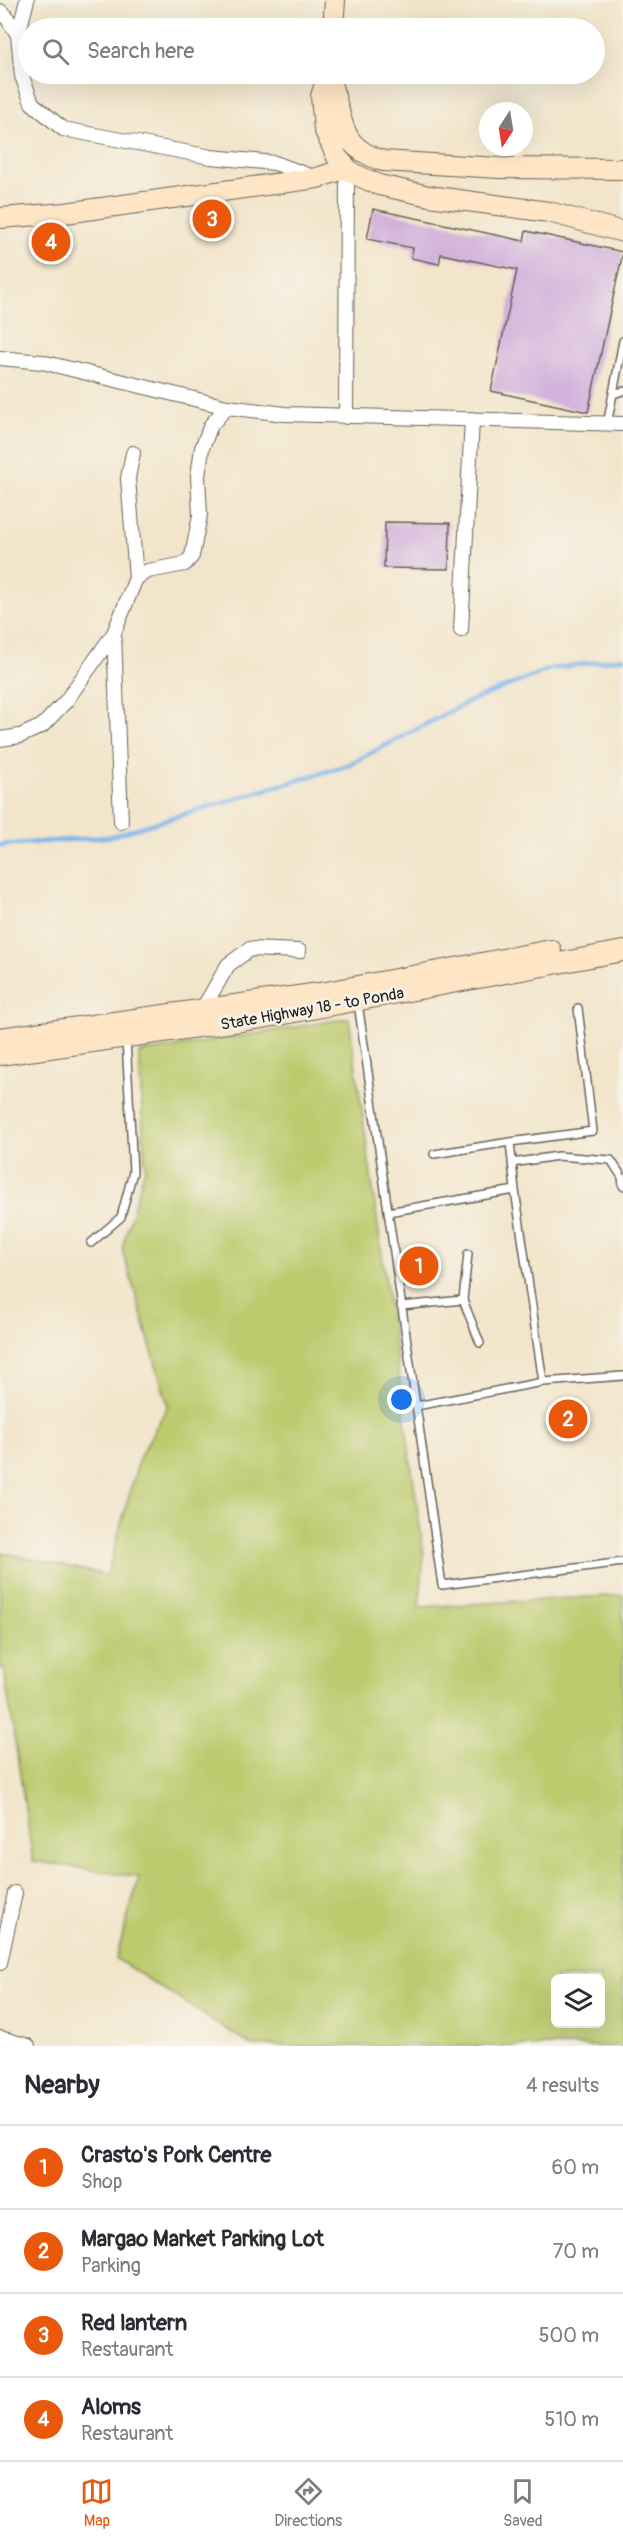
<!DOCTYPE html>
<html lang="en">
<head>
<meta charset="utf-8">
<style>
	:root { --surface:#fff; --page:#f7f7f7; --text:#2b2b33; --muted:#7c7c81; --line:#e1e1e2; --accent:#ea580c }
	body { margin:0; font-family:Pangolin,sans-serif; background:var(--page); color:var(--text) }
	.controls { position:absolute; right:18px; bottom:18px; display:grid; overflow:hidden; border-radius:9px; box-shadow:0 6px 24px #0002 }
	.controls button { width:54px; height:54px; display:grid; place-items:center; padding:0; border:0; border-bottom:2px solid var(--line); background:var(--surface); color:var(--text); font:30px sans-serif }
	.compass { position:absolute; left:479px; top:102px; width:54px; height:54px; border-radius:50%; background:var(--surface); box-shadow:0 6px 24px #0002; rotate:192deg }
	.you { position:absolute; left:402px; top:1400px; width:21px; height:21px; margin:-15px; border:4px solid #fff; border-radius:50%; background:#1a73e8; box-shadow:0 0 0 9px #1a73e833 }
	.badge { display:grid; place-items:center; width:39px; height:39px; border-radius:50%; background:var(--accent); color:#fff; font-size:20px; font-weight:700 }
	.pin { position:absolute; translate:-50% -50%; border:3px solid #fff; box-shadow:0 2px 6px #0006 }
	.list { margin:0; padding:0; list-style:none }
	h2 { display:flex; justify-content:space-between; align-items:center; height:78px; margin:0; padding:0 24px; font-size:26px }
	h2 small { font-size:20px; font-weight:400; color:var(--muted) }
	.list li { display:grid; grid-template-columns:39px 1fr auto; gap:18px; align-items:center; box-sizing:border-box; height:84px; padding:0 24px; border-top:2px solid var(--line) }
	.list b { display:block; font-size:22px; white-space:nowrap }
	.list p { margin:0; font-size:20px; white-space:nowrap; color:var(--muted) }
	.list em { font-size:20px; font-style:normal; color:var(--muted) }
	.icon { flex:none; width:33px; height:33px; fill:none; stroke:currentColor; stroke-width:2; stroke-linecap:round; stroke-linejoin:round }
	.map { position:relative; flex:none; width:623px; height:2046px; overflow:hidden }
	.search { position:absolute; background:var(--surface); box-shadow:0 6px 24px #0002; left:18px; right:18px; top:18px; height:66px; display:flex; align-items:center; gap:15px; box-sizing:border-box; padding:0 21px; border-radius:33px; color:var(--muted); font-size:22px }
	.sheet { height:414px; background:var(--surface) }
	nav { display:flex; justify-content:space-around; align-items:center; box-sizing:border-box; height:84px; border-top:2px solid var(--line); background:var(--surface); font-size:16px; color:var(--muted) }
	nav a { display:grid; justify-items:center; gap:3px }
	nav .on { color:var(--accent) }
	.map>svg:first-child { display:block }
	.green { fill:#bccb6e; stroke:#6c7445; stroke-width:1.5; fill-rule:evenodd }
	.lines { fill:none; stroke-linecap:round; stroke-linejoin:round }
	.stream { stroke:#7bb3eb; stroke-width:4.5 }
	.building { fill:#d2b1db }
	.service-casing { stroke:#676259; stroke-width:10 }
	.minor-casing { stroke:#676259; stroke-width:16 }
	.secondary-casing { stroke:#676259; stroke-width:22 }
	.service { stroke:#fff; stroke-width:7 }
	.minor { stroke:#fff; stroke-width:14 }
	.secondary { stroke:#fde5c5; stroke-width:20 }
	.labels { text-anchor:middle; stroke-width:5; stroke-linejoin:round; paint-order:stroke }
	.street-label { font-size:16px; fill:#1c1c1c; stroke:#f7f3e8 }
</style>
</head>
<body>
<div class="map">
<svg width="623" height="2046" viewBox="0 0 623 2046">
	<rect width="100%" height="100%" fill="#f7f3e8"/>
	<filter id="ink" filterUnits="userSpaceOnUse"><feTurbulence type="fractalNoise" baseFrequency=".0167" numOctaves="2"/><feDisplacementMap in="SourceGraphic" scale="12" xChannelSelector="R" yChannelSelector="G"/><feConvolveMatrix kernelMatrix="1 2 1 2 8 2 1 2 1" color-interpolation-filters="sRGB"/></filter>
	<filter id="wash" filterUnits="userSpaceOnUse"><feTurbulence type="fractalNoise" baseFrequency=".008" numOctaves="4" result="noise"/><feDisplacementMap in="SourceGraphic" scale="24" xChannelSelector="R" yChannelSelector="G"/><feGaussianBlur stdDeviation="1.35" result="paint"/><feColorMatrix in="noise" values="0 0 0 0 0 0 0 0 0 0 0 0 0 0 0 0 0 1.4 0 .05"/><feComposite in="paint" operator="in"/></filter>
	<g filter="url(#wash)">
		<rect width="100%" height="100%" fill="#f2e5cb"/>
		<path class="green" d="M349 1018 424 1556 419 1607 623 1595V2046H253L116 1959 139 1877 33 1861 4 1669 0 1668V1552L107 1575 140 1456 168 1406 122 1248 145 1168 139 1053ZM556 1978H600V2024H556Z"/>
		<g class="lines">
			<path class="stream" d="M0 845 108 837 348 765 466 703 550 669 623 658"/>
		</g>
		<g id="blocks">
			<path class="building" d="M373 209 524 241 526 231 623 252 588 412 491 391 517 270 441 254 439 264 411 258 413 248 367 239Z
				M385 522 450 523 449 569 384 568Z"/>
		</g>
	</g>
	<g filter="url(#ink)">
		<use href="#blocks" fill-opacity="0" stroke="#676259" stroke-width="1.5"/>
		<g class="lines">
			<g class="service-casing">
				<path id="service" d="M613 394 623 391
					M607 425 623 341
					M358 1003 442 1585 623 1562
					M510 1142 593 1131 578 1008
					M434 1154 510 1142 515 1190
					M512 1163 558 1156 611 1160 622 1177 623 1186
					M388 1212 515 1190 543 1382
					M91 1243 121 1217 133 1172 126 1039
					M463 1300 468 1254
					M401 1306 463 1300 480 1343
					M416 1406 543 1382 623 1376"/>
			</g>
			<g class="minor-casing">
				<path id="minor" d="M0 11 5 15 18 35 22 76 32 103 63 129 211 157 275 163 313 177
					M18 35 27 0
					M0 358 42 362 227 407 285 414 623 424
					M346 417 347 168
					M133 453 128 478 136 578
					M461 630 472 419
					M114 633 121 822
					M0 739 20 736 42 726 66 701 114 633 136 578 148 571 185 564 192 556 200 515 198 476 202 448 211 425 227 407
					M202 1010 228 965 250 949 299 951
					M0 1963 15 1893
					M0 2038 28 2046"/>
			</g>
			<g class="secondary-casing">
				<path id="secondary" d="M333 28 335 0
					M328 74 321 96 324 129 337 157 352 173 379 185 429 196 549 212 623 232
					M328 77C347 118 333 144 383 161L499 168 623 169
					M0 218 65 213 317 178 347 168
					M0 1038 326 992 551 950
					M0 1055 263 1018 623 951"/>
			</g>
			<use href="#service" class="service"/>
			<use href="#minor" class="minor"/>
			<use href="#secondary" class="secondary"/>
		</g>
	</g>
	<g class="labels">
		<g class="street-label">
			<text transform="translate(312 1008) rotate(-10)" y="6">State Highway 18 - to Ponda</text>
		</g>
	</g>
</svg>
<div class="controls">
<button><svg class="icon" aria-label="layers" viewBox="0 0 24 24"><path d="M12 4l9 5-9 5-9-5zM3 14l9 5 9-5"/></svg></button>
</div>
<svg class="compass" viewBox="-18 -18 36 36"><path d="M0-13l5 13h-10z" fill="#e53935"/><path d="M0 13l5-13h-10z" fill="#7c7c81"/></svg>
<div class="you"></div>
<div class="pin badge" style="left:419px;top:1266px">1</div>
<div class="pin badge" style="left:568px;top:1419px">2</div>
<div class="pin badge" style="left:212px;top:219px">3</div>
<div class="pin badge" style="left:51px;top:242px">4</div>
<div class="search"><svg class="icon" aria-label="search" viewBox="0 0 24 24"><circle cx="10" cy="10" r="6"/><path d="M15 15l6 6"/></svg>Search here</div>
</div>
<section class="sheet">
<h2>Nearby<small>4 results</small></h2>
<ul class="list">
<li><span class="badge">1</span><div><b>Crasto's Pork Centre</b><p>Shop</p></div><em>60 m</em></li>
<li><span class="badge">2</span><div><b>Margao Market Parking Lot</b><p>Parking</p></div><em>70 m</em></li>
<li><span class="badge">3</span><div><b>Red lantern</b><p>Restaurant</p></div><em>500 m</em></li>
<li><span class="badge">4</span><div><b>Aloms</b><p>Restaurant</p></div><em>510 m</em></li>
</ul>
</section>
<nav>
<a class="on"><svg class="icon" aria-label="map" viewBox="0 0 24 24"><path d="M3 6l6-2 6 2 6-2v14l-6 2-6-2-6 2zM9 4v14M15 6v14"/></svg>Map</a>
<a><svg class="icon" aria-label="directions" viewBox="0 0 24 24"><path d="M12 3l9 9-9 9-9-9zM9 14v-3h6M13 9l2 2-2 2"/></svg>Directions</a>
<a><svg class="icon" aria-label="saved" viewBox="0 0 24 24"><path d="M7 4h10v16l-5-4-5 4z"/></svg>Saved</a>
</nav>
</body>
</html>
